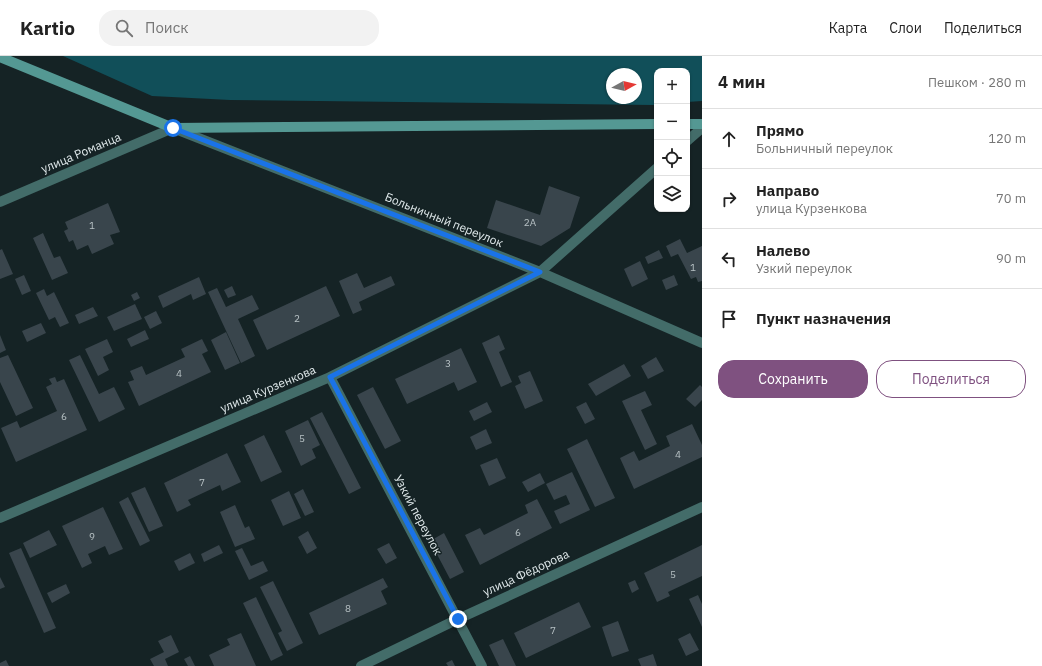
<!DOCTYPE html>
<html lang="ru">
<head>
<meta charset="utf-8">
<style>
	:root { --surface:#fff; --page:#f2f2f2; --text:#222; --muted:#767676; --line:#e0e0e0; --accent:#7f5180 }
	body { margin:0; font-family:"IBM Plex Sans",sans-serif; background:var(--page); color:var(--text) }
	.controls { position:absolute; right:12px; top:12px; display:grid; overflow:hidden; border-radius:8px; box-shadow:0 1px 3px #0004 }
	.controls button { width:36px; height:36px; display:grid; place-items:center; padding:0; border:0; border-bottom:1px solid var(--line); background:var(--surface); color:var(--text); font:20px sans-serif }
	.compass { position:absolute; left:606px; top:12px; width:36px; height:36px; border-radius:50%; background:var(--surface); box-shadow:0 1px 3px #0004; rotate:82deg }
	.stop { position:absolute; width:12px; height:12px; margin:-9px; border:3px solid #1a73e8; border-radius:50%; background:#fff }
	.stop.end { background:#1a73e8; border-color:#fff; box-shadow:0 1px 4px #0008 }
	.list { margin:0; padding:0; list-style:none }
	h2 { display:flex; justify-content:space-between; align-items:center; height:52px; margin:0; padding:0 16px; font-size:17px }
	h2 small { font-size:13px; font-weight:400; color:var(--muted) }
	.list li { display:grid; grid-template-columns:26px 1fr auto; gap:12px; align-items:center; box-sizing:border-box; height:60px; padding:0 16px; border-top:1px solid var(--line) }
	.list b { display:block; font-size:15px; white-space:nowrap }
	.list p { margin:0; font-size:13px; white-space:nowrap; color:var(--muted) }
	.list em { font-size:13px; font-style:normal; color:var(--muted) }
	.actions { display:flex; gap:8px; padding:12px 16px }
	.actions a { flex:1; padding:9px 0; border:1px solid var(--accent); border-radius:16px; text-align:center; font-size:14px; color:var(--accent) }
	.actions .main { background:var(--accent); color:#fff }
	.icon { flex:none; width:22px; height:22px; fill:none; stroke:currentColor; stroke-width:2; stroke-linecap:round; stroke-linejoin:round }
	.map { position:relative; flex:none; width:702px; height:610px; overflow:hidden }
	header { display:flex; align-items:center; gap:24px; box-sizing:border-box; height:56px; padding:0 20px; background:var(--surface); border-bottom:1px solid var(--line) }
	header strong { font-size:19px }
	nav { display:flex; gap:22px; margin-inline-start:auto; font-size:14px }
	.search { width:280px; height:36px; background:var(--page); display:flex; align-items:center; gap:10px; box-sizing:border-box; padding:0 14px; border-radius:16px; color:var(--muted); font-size:15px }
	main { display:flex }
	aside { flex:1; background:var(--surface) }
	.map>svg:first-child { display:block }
	.green { fill:#114f59; fill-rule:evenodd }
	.building { fill:#39454c }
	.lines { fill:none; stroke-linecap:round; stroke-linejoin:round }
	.lane { stroke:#436c69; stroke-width:10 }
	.street { stroke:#436c69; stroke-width:10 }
	.secondary { stroke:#549893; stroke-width:10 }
	.route { stroke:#1a73e8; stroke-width:5 }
	.labels { text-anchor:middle; stroke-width:3; stroke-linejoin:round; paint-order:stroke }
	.number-label { font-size:10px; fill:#b7c1c4 }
	.street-label { font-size:12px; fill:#e1eaec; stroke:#152325 }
</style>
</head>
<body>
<header>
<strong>Kartio</strong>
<div class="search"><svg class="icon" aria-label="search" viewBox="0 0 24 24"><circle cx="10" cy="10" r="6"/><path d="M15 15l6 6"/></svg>Поиск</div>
<nav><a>Карта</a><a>Слои</a><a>Поделиться</a></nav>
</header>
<main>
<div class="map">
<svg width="702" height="610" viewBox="0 0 702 610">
	<rect width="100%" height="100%" fill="#152325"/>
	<path class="green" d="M63 0H702V45L687 46V15H657V49H652L230 44 152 40ZM612 18H636V42H612Z"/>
	<path class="building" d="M549 130 580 141 570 172 541 190 487 172 496 144 540 159Z
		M108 147 120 176 110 179 114 188 92 198 88 189 77 194 73 184 69 186 64 175 68 173 65 166Z
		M43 177 54 202 60 200 68 217 52 224 33 182Z
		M680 183 687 197 702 190V225L698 226 696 221 691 223 678 198 671 201 666 190Z
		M2 193 13 218 0 223V194Z
		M659 194 663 202 648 208 645 201Z
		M640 205 648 223 632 231 624 213Z
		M357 217 364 232 391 220 395 229 359 246 362 254 353 258 339 225Z
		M24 219 31 235 22 239 15 223Z
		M674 219 678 229 666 234 662 224Z
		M199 221 206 238 193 244 191 238 163 252 158 240Z
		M232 230 236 239 228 242 224 234Z
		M326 230 340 260 267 294 253 264Z
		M217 232 226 251 252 239 259 253 238 263 255 300 241 307 208 236Z
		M44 233 47 240 54 236 69 267 60 271 55 261 49 264 36 237Z
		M137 236 140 242 134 245 131 239Z
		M135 248 142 263 114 275 107 261Z
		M93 251 98 260 79 268 75 259Z
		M156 255 162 267 150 273 144 261Z
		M41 267 46 277 27 286 22 275Z
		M145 274 149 283 131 291 127 283Z
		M226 276 240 307 225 314 211 284Z
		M0 279 6 294 0 297Z
		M499 279 505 293 499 296 512 326 501 331 482 287Z
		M107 283 113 296 103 301 109 314 98 320 85 293Z
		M202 283 208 295 202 298 211 316 139 350 128 326 134 324 130 315 142 310 146 319 185 301 181 293Z
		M461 292 477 326 458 335 454 326 407 348 395 323Z
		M8 299 33 352 16 360 0 326V302Z
		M80 299 99 338 114 331 125 353 99 366 69 304Z
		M656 301 664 315 648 323 641 310Z
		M624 308 631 320 596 340 588 328Z
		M530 315 543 345 525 353 515 330 521 327 518 320Z
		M55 321 57 326 64 323 87 374 16 406 1 372 17 365 20 372 57 355 46 331 52 328 49 323Z
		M700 329 702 331V344L695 351 686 343Z
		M373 331 401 385 385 393 357 339Z
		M645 335 652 349 641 354 657 388 645 394 622 345Z
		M487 346 492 356 474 365 469 355Z
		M586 346 595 363 585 368 576 351Z
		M322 356 361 432 349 438 310 362Z
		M308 364 320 389 312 393 316 402 301 410 285 375Z
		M692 368 702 389V401L634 433 620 402 634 395 639 405 670 390 666 380Z
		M486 373 492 387 476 394 470 381Z
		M264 379 282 416 261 426 244 389Z
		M587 383 615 442 595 451 567 393Z
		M227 397 241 426 222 435 220 429 188 444 191 449 177 456 164 427Z
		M497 402 506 422 489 430 480 409Z
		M572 416 590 454 560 468 554 455 570 448 566 439 554 444 546 428Z
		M540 417 545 427 528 436 522 426Z
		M145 431 163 470 149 476 131 437Z
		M303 433 314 456 305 460 294 438Z
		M289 435 301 462 283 470 271 444Z
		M128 441 150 485 140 490 119 446Z
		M537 443 552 472 480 509 465 479 480 472 484 479 528 457 525 449Z
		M235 449 245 472 249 470 255 483 235 491 220 456Z
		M103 451 123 493 109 499 105 490 88 498 92 507 82 512 62 470Z
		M49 474 57 489 30 502 23 487Z
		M308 475 317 492 307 498 298 481Z
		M444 477 464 516 450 523 430 485Z
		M389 487 397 502 386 508 377 493Z
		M219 489 223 497 204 506 201 498Z
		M702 489V520L668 536 670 540 657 546 644 517Z
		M21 492 56 572 44 577 9 497Z
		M242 492 251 510 263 505 268 515 249 524 235 495Z
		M190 497 195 507 179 515 174 505Z
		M0 521 5 531 0 533Z
		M383 522 388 531 381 535 387 548 319 579 309 557Z
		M635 524 639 533 632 537 628 527Z
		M273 525 303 587 287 595 278 577 282 575 260 531Z
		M66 528 70 537 52 547 47 537Z
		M698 539 702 548V571L689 543Z
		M256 541 283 599 271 605 243 547Z
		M579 546 591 571 526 602 514 577Z
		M618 565 629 595 612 601 602 571Z
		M241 577 256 610H214L209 599 230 589 227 583Z
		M690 577 699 594 686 600 678 583Z
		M171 579 179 596 165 603 168 610H154L150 603 164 596 158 585Z
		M503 583 516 610H499L489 589Z
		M653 598 657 610H641L638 603Z
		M190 600 195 610H188L184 603Z
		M6 604 9 610H0V607Z
		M452 604 455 610H448L446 607Z"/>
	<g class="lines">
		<path class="lane" d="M687 85 702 72
			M540 216 657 112"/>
		<path class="street" d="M0 146 173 72 540 216 702 287
			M330 321 482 610
			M0 462 330 321 540 216
			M361 610 458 563 702 451"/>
		<path class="secondary" d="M0 1 173 72 657 68
			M687 68H702"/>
	</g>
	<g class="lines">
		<path class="route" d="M173 72 540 216 330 321 458 563"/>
	</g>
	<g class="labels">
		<g class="number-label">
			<text x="530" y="170">2А</text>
			<text x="92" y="173">1</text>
			<text x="693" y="215">1</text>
			<text x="297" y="266">2</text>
			<text x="448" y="311">3</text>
			<text x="179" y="321">4</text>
			<text x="64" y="364">6</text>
			<text x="302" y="386">5</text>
			<text x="678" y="402">4</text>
			<text x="202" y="430">7</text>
			<text x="518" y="480">6</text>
			<text x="92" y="484">9</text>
			<text x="673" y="522">5</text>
			<text x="348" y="556">8</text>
			<text x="553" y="578">7</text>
		</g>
		<g class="street-label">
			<text transform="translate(81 97) rotate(-23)" y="4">улица Романца</text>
			<text transform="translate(444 164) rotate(22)" y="4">Больничный переулок</text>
			<text transform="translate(268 333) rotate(-23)" y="4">улица Курзенкова</text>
			<text transform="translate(418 459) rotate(62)" y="4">Узкий переулок</text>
			<text transform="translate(526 517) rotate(-25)" y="4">улица Фёдорова</text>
		</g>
	</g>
</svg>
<div class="controls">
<button>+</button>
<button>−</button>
<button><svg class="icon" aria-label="locate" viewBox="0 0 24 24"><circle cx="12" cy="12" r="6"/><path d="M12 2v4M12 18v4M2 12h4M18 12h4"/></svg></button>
<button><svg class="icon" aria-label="layers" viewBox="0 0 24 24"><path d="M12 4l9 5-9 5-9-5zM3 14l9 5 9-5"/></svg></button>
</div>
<svg class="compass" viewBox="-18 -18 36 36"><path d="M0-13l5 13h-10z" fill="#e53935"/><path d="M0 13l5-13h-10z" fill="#767676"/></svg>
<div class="stop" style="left:173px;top:72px"></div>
<div class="stop end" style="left:458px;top:563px"></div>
</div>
<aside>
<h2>4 мин<small>Пешком · 280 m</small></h2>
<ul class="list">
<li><svg class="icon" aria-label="ahead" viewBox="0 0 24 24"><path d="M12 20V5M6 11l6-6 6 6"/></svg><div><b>Прямо</b><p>Больничный переулок</p></div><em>120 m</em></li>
<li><svg class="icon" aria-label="right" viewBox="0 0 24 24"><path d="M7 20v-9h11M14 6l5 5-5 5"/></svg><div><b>Направо</b><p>улица Курзенкова</p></div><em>70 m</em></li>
<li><svg class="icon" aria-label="left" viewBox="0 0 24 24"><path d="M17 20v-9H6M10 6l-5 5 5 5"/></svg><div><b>Налево</b><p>Узкий переулок</p></div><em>90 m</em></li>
<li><svg class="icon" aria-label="arrive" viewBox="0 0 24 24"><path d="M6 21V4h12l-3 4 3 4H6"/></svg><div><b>Пункт назначения</b></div></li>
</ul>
<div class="actions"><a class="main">Сохранить</a><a>Поделиться</a></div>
</aside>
</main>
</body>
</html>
